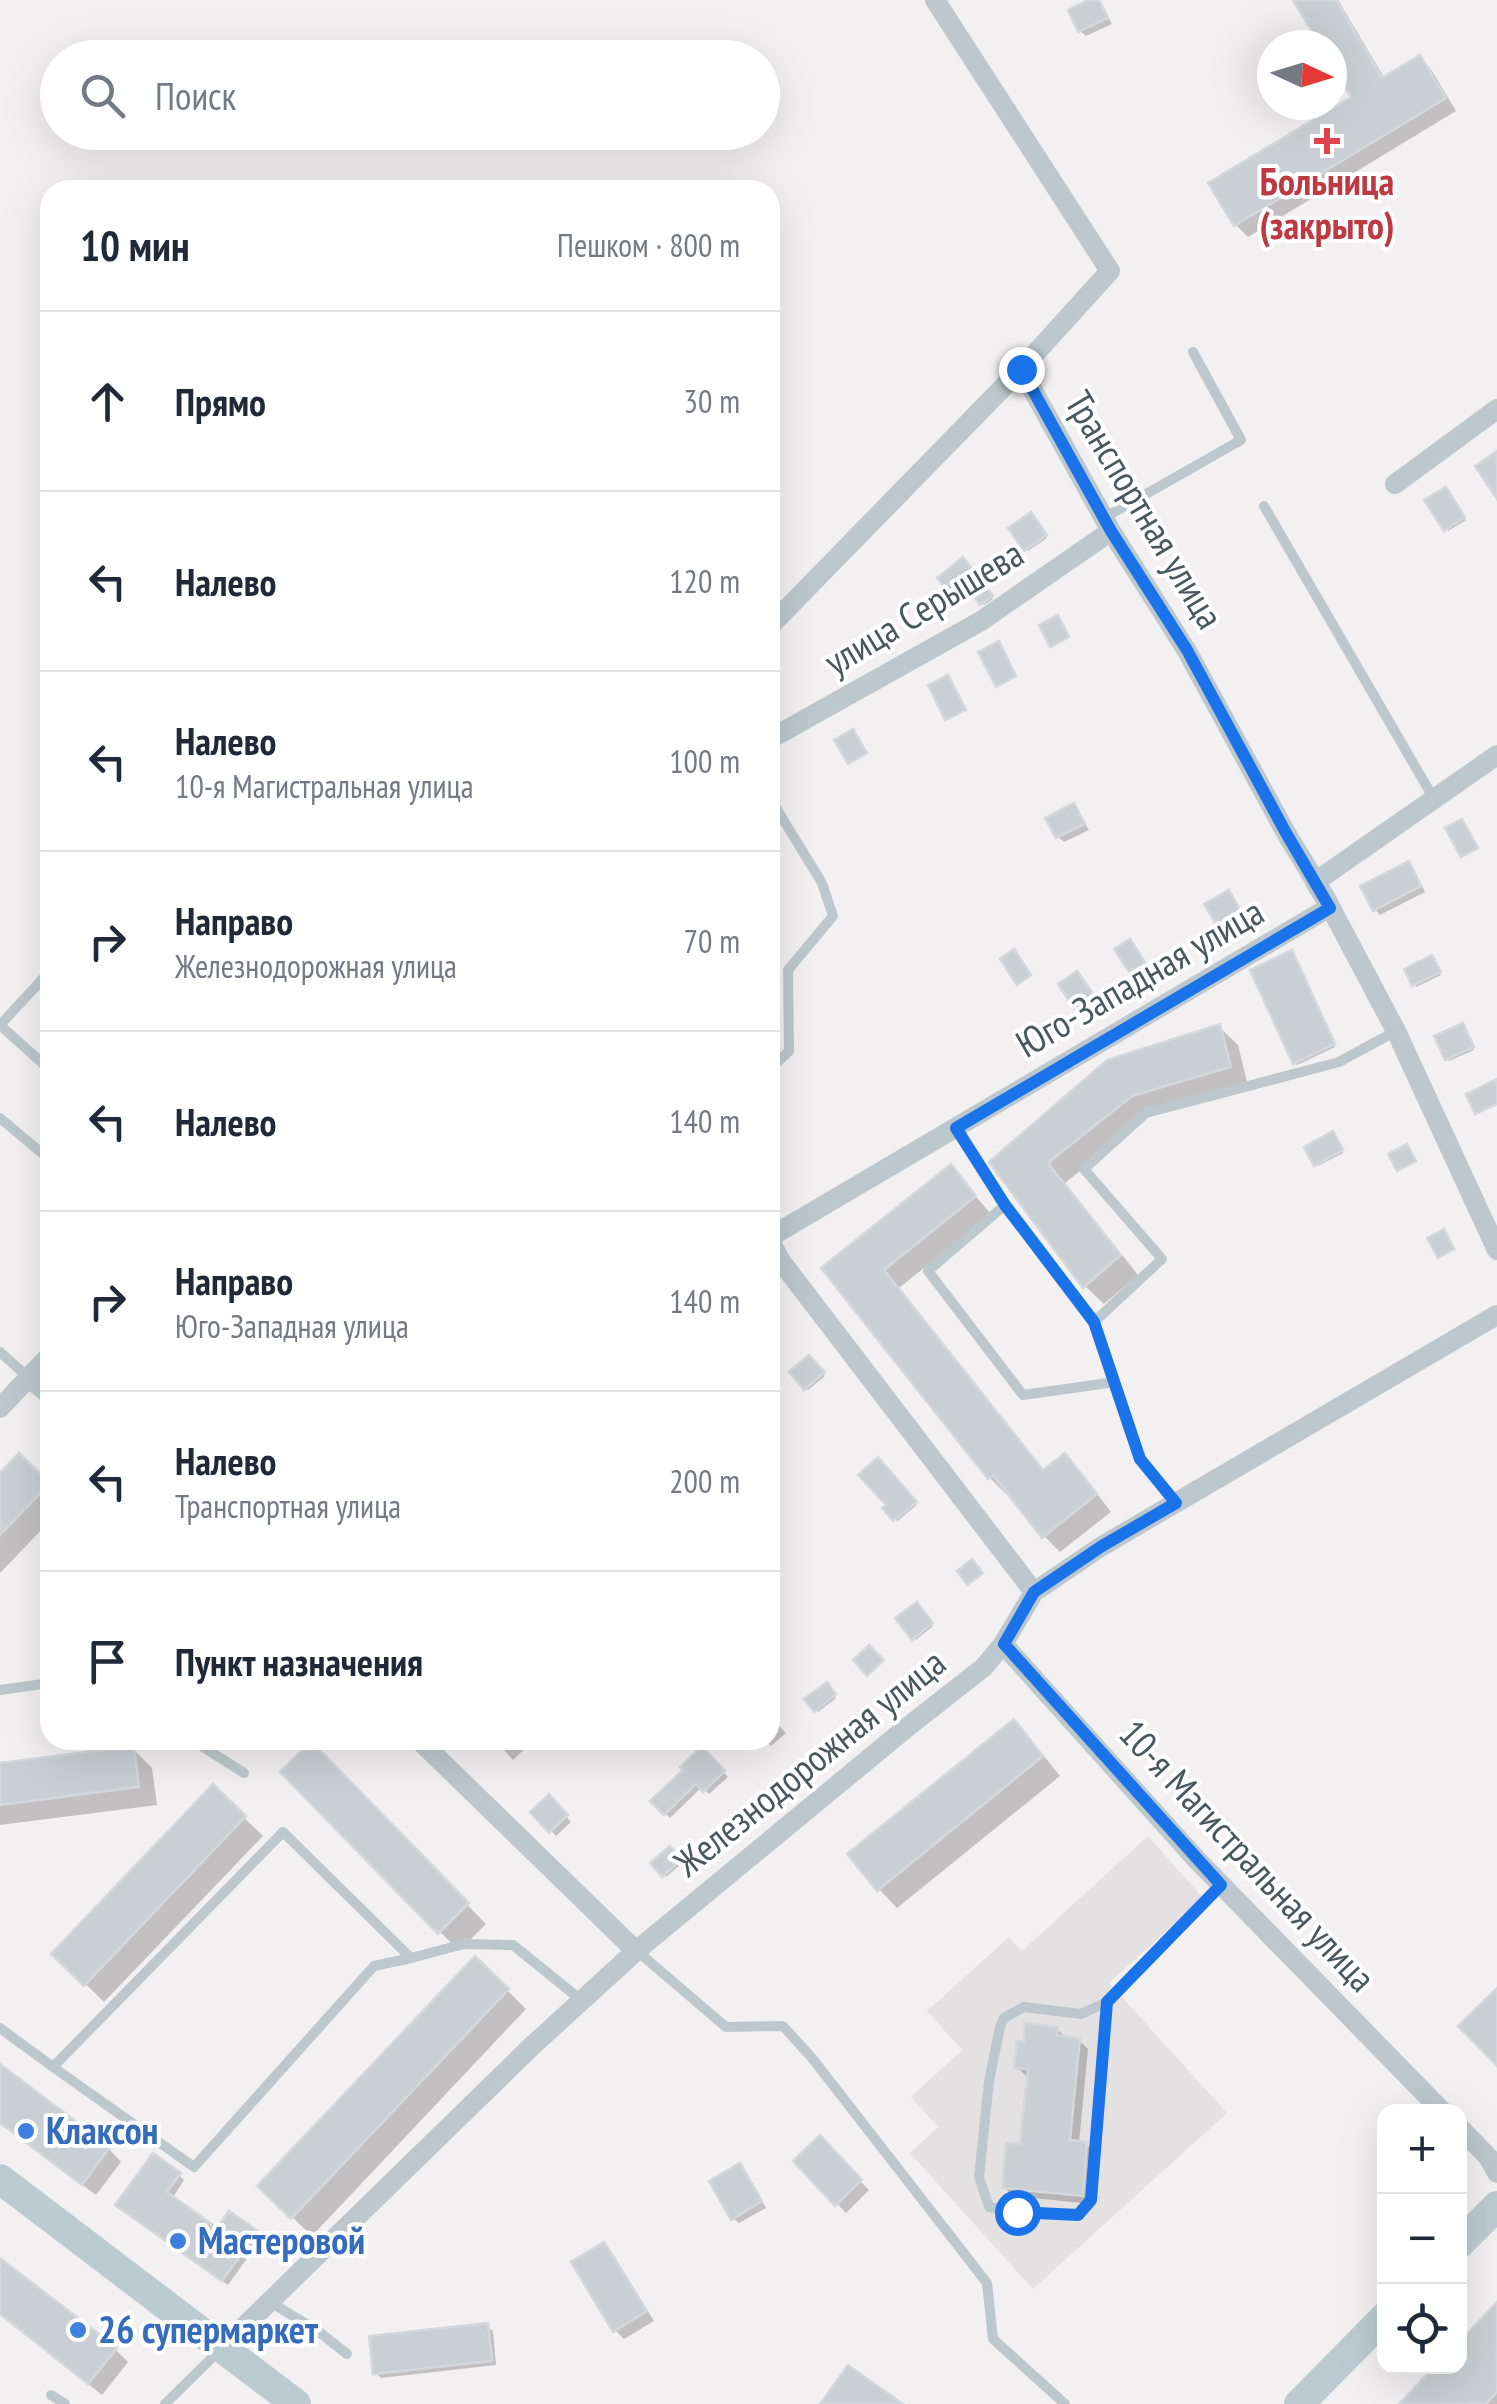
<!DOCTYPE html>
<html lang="ru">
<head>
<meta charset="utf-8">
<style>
	:root { --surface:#fff; --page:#f2f2f3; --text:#1f2937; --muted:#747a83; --line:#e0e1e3 }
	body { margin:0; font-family:"PT Sans Narrow",sans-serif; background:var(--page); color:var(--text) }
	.controls { position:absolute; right:30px; bottom:30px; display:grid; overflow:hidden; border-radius:20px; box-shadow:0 10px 40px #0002 }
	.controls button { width:90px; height:90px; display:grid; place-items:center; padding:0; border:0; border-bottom:2px solid var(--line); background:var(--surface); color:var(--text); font:50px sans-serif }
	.compass { position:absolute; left:1257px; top:30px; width:90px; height:90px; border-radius:50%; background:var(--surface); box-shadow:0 10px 40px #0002; rotate:94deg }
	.stop { position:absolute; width:30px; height:30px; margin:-22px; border:8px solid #1a73e8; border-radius:50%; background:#fff }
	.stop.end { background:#1a73e8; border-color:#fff; box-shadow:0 2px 10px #0008 }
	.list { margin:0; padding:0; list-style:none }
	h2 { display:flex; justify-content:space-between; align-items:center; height:130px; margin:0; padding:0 40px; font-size:42px }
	h2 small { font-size:32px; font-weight:400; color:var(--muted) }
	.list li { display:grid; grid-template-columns:65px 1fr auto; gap:30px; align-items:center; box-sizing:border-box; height:180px; padding:0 40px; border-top:2px solid var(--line) }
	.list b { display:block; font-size:38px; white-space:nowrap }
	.list p { margin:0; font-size:32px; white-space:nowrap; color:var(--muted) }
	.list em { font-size:32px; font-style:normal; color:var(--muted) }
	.icon { flex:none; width:55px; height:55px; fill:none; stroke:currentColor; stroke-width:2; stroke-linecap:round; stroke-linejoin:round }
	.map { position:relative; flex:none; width:1497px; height:2404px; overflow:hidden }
	.search { position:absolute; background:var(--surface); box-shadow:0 10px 40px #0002; left:40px; top:40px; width:740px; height:110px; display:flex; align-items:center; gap:25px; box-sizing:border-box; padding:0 35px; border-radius:55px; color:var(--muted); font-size:38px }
	.panel { position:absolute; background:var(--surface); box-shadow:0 10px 40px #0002; left:40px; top:180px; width:740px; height:1570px; border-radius:30px }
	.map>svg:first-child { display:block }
	.education { fill:#e4e1e3 }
	.shadow { fill:#0003 }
	.building { fill:#cacfd3; stroke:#d4d8dc; stroke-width:2.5 }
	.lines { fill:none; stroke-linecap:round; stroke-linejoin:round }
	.lane { stroke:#bcc8cd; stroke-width:10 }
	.street { stroke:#bcc8cd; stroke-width:20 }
	.secondary { stroke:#bccbd2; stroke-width:30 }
	.route { stroke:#1a73e8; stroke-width:12 }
	.health-dot { fill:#e0444e; stroke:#fff; stroke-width:4 }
	.shop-dot { fill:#3f7fe0; stroke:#fff; stroke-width:4 }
	.labels { text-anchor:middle; stroke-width:8; stroke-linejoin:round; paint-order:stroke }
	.health-label { font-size:38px; font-weight:bold; fill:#be3a42; stroke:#fff }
	.street-label { font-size:38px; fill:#48585e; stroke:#fff }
	.shop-label { font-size:38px; font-weight:bold; fill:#366cbe; stroke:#fff; text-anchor:start }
</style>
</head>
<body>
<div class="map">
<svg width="1497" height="2404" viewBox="0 0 1497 2404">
	<rect width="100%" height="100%" fill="#f3f0f1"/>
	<path class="education" d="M1148 1836 1203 1898 1109 1983 1227 2113 1033 2289 910 2153 938 2127 911 2097 962 2050 927 2011 1009 1937 1022 1951Z"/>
	<path class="shadow" d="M1094 0H1098L1102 4 1112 24 1086 36 1080 31Z
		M1296 0H1338L1385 79 1420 58 1432 71 1456 111 1248 237 1236 225 1354 98 1332 61V45H1323Z
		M1447 492 1466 520 1448 531 1446 529Z
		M1030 515 1047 538 1028 551 1011 528Z
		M963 561 993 599 984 605 965 582 951 592 941 578Z
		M1074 806 1089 830 1064 842 1058 837Z
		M1408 864 1414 870 1425 892 1380 915 1375 909Z
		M1230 896 1241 915 1221 926 1219 924Z
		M1293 955 1335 1047 1297 1065 1295 1063Z
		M1433 960 1441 975 1416 987 1407 970Z
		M1077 974 1096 1001 1080 1012 1061 985Z
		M1219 1027 1238 1045 1248 1086 1151 1114 1065 1183 1138 1275 1104 1304 1085 1286 993 1162Z
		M1465 1028 1474 1050 1449 1061 1447 1059Z
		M1334 1136 1343 1153 1318 1166 1316 1164Z
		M951 1168 991 1214 899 1288 1045 1472 1064 1456 1081 1473 1111 1512 1060 1552 1044 1536 1009 1492 1006 1494 990 1478 824 1269Z
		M809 1358 825 1376 808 1390 792 1373Z
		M19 1457 50 1486V1521L0 1573V1476Z
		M878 1461 917 1505 897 1521 886 1508 889 1506Z
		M916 1605 933 1626 916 1640 899 1619Z
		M826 1685 836 1698 818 1712 807 1700Z
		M770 1716 786 1733 771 1746 765 1740H770Z
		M1013 1722 1032 1741 1060 1776 897 1908 879 1889Z
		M495 1740H527L530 1744 513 1760Z
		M311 1745 486 1924 459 1951 283 1772Z
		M133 1749 152 1768 157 1805 0 1825V1766Z
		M702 1750 728 1777 709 1794 702 1787 670 1818 654 1801 686 1770Z
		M213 1788 263 1836 104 2002 55 1954Z
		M549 1798 571 1822 556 1836 533 1812Z
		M670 1849 682 1863 666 1877 654 1864Z
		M475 1959 526 2009 312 2236 260 2186Z
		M1057 2029 1066 2038 1079 2040 1088 2049 1079 2143 1086 2144 1095 2153 1091 2204 1013 2196 1004 2187 1022 2147 1029 2077 1026 2076 1017 2067Z
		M0 2068 109 2149 121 2162 96 2195 0 2124Z
		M820 2139 869 2190 846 2213 797 2161Z
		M745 2171 766 2208 739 2223 733 2218Z
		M179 2175 184 2180 172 2199 217 2231 256 2233 261 2239 228 2285 124 2211Z
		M604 2245 613 2254 654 2321 624 2339 615 2330Z
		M0 2261 116 2350 128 2362 102 2395 0 2314Z
		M1493 2310 1497 2314V2404H1402L1460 2366V2345Z
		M487 2326 493 2331 496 2365 381 2378 375 2372Z"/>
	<path class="building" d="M1088 0H1099L1108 18 1078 32 1068 10Z
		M1293 0H1336L1382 78 1420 55 1446 98 1234 226 1208 183 1351 97 1332 65V45H1320Z
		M1497 451V499L1475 466Z
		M1446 487 1465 517 1444 531 1424 500Z
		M1031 512 1047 535 1024 551 1008 528Z
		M963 557 993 596 980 605 962 581 948 592 937 578Z
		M1058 615 1069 637 1050 647 1039 625Z
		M999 641 1016 676 996 687 978 652Z
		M948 675 966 710 945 720 928 685Z
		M853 729 867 753 848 764 834 740Z
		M1074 803 1085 824 1056 838 1045 818Z
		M1462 819 1478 848 1461 857 1445 828Z
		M1409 861 1421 886 1373 911 1360 886Z
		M1229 890 1241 912 1217 926 1204 904Z
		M1130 939 1145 962 1129 972 1114 949Z
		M1014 949 1031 975 1017 985 1000 959Z
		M1292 950 1335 1044 1293 1064 1250 970Z
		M1432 955 1441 972 1412 986 1404 969Z
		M1077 971 1096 998 1076 1011 1058 984Z
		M1463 1023 1474 1047 1445 1060 1434 1036Z
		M1220 1024 1231 1067 1132 1096 1048 1163 1121 1255 1083 1288 989 1162 1107 1060Z
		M1497 1079V1104L1475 1114 1466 1094Z
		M1333 1131 1343 1150 1314 1166 1304 1147Z
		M1407 1144 1416 1161 1397 1171 1388 1154Z
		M951 1164 976 1196 884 1270 1043 1470 1065 1453 1097 1494 1042 1538 993 1475 988 1479 821 1268Z
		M1444 1229 1454 1249 1438 1258 1427 1238Z
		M809 1355 825 1372 804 1390 789 1372Z
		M19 1453 50 1483 0 1535V1473Z
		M878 1457 917 1502 893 1521 882 1508 886 1505 858 1475Z
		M972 1559 983 1573 967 1585 957 1571Z
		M917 1602 933 1623 912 1640 895 1618Z
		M869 1645 884 1660 867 1676 853 1660Z
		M827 1682 836 1694 814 1712 804 1699Z
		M1014 1719 1043 1756 877 1891 847 1854Z
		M311 1741 469 1903 438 1934 280 1772Z
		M134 1746 139 1787 0 1805V1763Z
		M702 1746 725 1771 703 1792 696 1784 664 1815 650 1801 683 1770 680 1767Z
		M213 1784 246 1816 84 1986 51 1954Z
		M549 1794 568 1815 549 1833 530 1812Z
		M670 1846 682 1859 662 1877 650 1863Z
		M475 1956 509 1989 291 2219 257 2186Z
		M1497 1988V2066L1458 2026Z
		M1025 2023 1058 2027 1057 2035 1080 2038 1070 2140 1087 2142 1083 2196 1002 2188 1006 2143 1020 2144 1028 2069 1014 2068 1017 2041 1024 2042Z
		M0 2064 110 2147 82 2185 0 2123Z
		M820 2135 862 2180 835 2206 793 2161Z
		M153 2153 181 2173 167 2192 217 2228 229 2211 258 2231 222 2281 115 2205Z
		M740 2163 762 2201 731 2220 709 2181Z
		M604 2242 647 2311 613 2332 571 2262Z
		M0 2258 117 2348 88 2384 0 2314Z
		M1497 2302V2392L1486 2404H1399L1435 2366H1460V2341Z
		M488 2323 492 2361 373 2374 369 2336Z
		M848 2365 903 2404H820Z"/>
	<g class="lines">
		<path class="lane" d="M1264 506 1434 799
			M1104 518 1241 440 1193 352
			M770 798 822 883 833 916 788 970 789 1051 770 1069
			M50 971 0 1025 50 1070
			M0 1118 50 1160
			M956 1128 1005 1205 1094 1322 1140 1459 1175 1502
			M1005 1205 928 1271 1023 1395 1115 1382
			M1094 1322 1162 1259 1084 1169 1146 1113 1339 1062 1396 1031
			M0 1352 28 1377
			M0 1690 50 1683
			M192 1740 244 1773
			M637 1951 726 2027 783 2026 812 2058 987 2283 993 2339 1065 2404
			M411 1958 374 1966 194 2167 53 2067 283 1832 411 1958 464 1944 513 1945 581 2000
			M1107 2002 1091 2200 1079 2215 1017 2212 989 2207 979 2177 989 2081 1000 2027 1004 2018 1024 2007 1081 2014 1107 2002 1221 1885
			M0 2028 53 2067
			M270 2302 318 2331 347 2354
			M51 2395 65 2404
			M165 2404 219 2351"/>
		<path class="street" d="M1021 369 1111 531 1187 651 1286 833 1325 897 1396 1031 1497 1250
			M1395 484 1497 409
			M770 626 1021 369 1110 271 935 0
			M770 739 981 621 1111 531
			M770 1237 1330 907 1315 882 1497 755
			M770 1241 780 1260 1034 1592
			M29 1378 50 1395
			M0 1408 50 1355
			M1003 1644 1197 1860 1443 2112
			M419 1740 636 1951
			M1460 2128 1489 2158 1497 2173
			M223 2347 532 2046 636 1951 905 1729 984 1667 1003 1644 1034 1592 1102 1546 1497 1315"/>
		<path class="secondary" d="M0 2179 296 2404
			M1460 2243 1497 2206
			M1299 2404 1384 2318"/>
	</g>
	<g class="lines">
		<path class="route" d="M1017 2212 1078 2215 1091 2200 1107 2002 1221 1885 1004 1644 1034 1592 1102 1546 1176 1503 1140 1459 1094 1322 1005 1205 956 1128 1330 908 1286 833 1187 650 1111 531 1021 369"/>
	</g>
	<path class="health-dot" d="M1322 126h10v10h10v10h-10v10h-10v-10h-10v-10h10z"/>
	<g class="shop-dot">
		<circle cx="26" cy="2131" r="10"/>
		<circle cx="178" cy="2241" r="10"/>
		<circle cx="78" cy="2330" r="10"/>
	</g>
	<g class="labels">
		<g class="health-label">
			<text x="1327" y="195">Больница<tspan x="1327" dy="44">(закрыто)</tspan></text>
		</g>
		<g class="street-label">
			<text transform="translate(1144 510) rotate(59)" y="13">Транспортная улица</text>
			<text transform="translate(924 608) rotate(-31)" y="13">улица Серышева</text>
			<text transform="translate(1140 978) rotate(-30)" y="13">Юго-Западная улица</text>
			<text transform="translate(810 1763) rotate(-39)" y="13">Железнодорожная улица</text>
			<text transform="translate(1247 1856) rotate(47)" y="13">10-я Магистральная улица</text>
		</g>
		<g class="shop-label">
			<text x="46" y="2144">Клаксон</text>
			<text x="198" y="2254">Мастеровой</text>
			<text x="98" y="2343">26 супермаркет</text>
		</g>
	</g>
</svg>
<div class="controls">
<button>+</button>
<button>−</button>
<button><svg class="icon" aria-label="locate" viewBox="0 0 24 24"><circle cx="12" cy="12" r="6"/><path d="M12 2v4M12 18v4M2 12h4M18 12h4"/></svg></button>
</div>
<svg class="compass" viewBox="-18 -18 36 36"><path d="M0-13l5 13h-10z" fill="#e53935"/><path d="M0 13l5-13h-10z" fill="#747a83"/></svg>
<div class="stop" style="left:1017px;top:2212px"></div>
<div class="stop end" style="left:1021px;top:369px"></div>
<div class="search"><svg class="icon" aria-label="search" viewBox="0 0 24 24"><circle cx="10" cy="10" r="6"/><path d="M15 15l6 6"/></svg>Поиск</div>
<section class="panel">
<h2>10 мин<small>Пешком · 800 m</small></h2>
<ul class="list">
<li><svg class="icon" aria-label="ahead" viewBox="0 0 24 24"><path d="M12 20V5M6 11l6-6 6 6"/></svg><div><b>Прямо</b></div><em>30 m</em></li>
<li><svg class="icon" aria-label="left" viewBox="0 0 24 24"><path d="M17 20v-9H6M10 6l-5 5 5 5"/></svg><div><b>Налево</b></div><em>120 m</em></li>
<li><svg class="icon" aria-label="left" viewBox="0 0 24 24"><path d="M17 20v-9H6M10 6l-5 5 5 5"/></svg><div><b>Налево</b><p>10-я Магистральная улица</p></div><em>100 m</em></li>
<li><svg class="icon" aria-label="right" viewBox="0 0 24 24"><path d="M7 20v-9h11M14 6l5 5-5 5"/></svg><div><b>Направо</b><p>Железнодорожная улица</p></div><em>70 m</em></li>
<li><svg class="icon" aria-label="left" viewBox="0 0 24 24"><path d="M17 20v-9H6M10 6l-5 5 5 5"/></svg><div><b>Налево</b></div><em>140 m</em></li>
<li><svg class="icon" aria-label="right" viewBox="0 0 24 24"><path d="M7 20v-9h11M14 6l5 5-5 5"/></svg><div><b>Направо</b><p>Юго-Западная улица</p></div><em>140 m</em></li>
<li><svg class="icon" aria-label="left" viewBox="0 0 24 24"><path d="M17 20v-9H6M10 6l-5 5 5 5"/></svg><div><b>Налево</b><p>Транспортная улица</p></div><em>200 m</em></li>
<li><svg class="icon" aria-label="arrive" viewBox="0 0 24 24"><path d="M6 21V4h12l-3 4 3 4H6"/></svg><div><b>Пункт назначения</b></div></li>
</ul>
</section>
</div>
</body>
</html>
